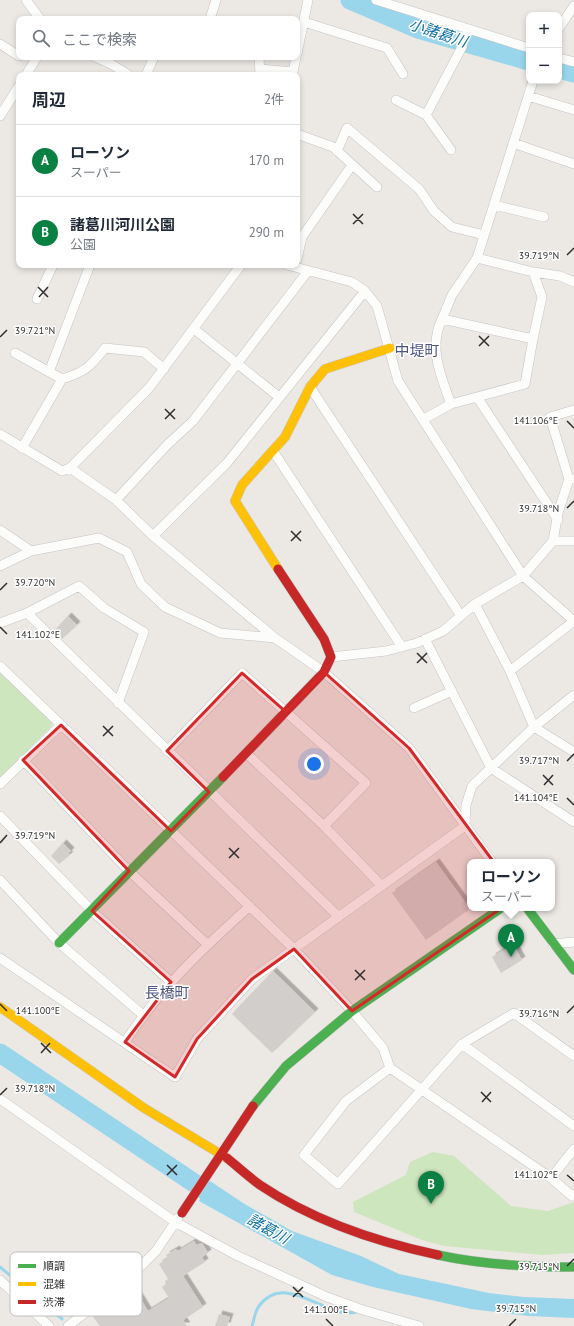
<!DOCTYPE html>
<html lang="ja">
<head>
<meta charset="utf-8">
<style>
	:root { --surface:#fff; --page:#f6f6f7; --text:#1f2937; --muted:#747a83; --line:#e0e1e3; --accent:#0b8043 }
	body { margin:0; font-family:"PT Sans","Noto Sans JP",sans-serif; background:var(--page); color:var(--text) }
	.controls { position:absolute; right:12px; top:12px; display:grid; overflow:hidden; border-radius:8px; box-shadow:0 2px 6px #0003 }
	.controls button { width:36px; height:36px; display:grid; place-items:center; padding:0; border:0; border-bottom:1px solid var(--line); background:var(--surface); color:var(--text); font:20px sans-serif }
	.you { position:absolute; left:314px; top:764px; width:14px; height:14px; margin:-10px; border:3px solid #fff; border-radius:50%; background:#1a73e8; box-shadow:0 0 0 6px #1a73e833 }
	.badge { display:grid; place-items:center; width:26px; height:26px; border-radius:50%; background:var(--accent); color:#fff; font-size:13px; font-weight:700 }
	.pin { position:absolute; translate:-50% -33px; filter:drop-shadow(0 1px 2px #0008) }
	.pin::after { content:''; position:absolute; top:21px; width:14px; height:12px; background:inherit; clip-path:polygon(0 0,100% 0,50% 100%) }
	.popup { position:absolute; left:467px; top:859px; width:88px; height:52px; box-sizing:border-box; display:grid; place-content:center; border-radius:8px; background:var(--surface); filter:drop-shadow(0 1px 3px #0005); font-size:13px; white-space:nowrap; color:var(--muted) }
	.popup b { font-size:15px; color:var(--text) }
	.popup::after { content:''; position:absolute; left:50%; top:100%; margin-left:-8px; border:8px solid transparent; border-top-color:var(--surface) }
	.list { margin:0; padding:0; list-style:none }
	h2 { display:flex; justify-content:space-between; align-items:center; height:52px; margin:0; padding:0 16px; font-size:17px }
	h2 small { font-size:13px; font-weight:400; color:var(--muted) }
	.list li { display:grid; grid-template-columns:26px 1fr auto; gap:12px; align-items:center; box-sizing:border-box; height:72px; padding:0 16px; border-top:1px solid var(--line) }
	.list b { display:block; font-size:15px; white-space:nowrap }
	.list p { margin:0; font-size:13px; white-space:nowrap; color:var(--muted) }
	.list em { font-size:13px; font-style:normal; color:var(--muted) }
	.icon { flex:none; width:22px; height:22px; fill:none; stroke:currentColor; stroke-width:2; stroke-linecap:round; stroke-linejoin:round }
	.map { position:relative; flex:none; width:574px; height:1326px; overflow:hidden }
	.search { position:absolute; background:var(--surface); box-shadow:0 2px 6px #0003; left:16px; top:16px; width:284px; height:44px; display:flex; align-items:center; gap:10px; box-sizing:border-box; padding:0 14px; border-radius:8px; color:var(--muted); font-size:15px }
	.panel { position:absolute; background:var(--surface); box-shadow:0 2px 6px #0003; left:16px; top:72px; width:284px; height:196px; border-radius:8px }
	.map>svg:first-child { display:block }
	.green { fill:#cee6be }
	.water { fill:#99d6ec }
	.lines { fill:none; stroke-linecap:round; stroke-linejoin:round }
	.stream { stroke:#99d6ec; stroke-width:3 }
	.river { stroke:#99d6ec; stroke-width:19 }
	.building { fill:#d1cecb; filter:url(#shadow) }
	.street-casing { stroke:#c5c4c5; stroke-width:10 }
	.fast-casing { stroke:#c5c4c5; stroke-width:10 }
	.slow-casing { stroke:#c5c4c5; stroke-width:10 }
	.jam-casing { stroke:#c5c4c5; stroke-width:10 }
	.street { stroke:#fcfcfb; stroke-width:9 }
	.fast { stroke:#4caf50; stroke-width:9 }
	.slow { stroke:#ffc107; stroke-width:9 }
	.jam { stroke:#c62828; stroke-width:9 }
	.marked { fill:#d62828; fill-opacity:0.2; stroke:#d62828; stroke-width:3; stroke-linejoin:round }
	.ticks { fill:none; stroke:#2e2e2e; stroke-width:1.5 }
	.labels { text-anchor:middle; stroke-width:3; stroke-linejoin:round; paint-order:stroke }
	.water-label { font-size:15px; font-style:italic; fill:#0d6fa3; stroke:#fff }
	.neighbourhood-label { font-size:15px; fill:#4d5680; stroke:#fff }
	.key { fill:#fff; stroke:#c0c0c0; stroke-width:1 }
	.key-label { font-size:11px; fill:#2e2e2e }
	.ticks-label { font-size:10px; text-anchor:middle; fill:#2e2e2e; stroke:#fff; stroke-width:3; stroke-linejoin:round; paint-order:stroke }
</style>
</head>
<body>
<div class="map">
<svg width="574" height="1326" viewBox="0 0 574 1326">
	<defs>
		<filter id="shadow"><feDropShadow dx="3.5" dy="-3.5" stdDeviation="0" flood-color="#0004"/></filter>
	</defs>
	<rect width="100%" height="100%" fill="#ece8e4"/>
	<path class="green" d="M0 673 51 720 52 726 0 778Z
		M433 1152 454 1156 511 1206 548 1211 574 1202V1253L543 1255 444 1246 422 1240 354 1212 353 1202 406 1175 410 1162Z"/>
	<path class="water" d="M210 1181 243 1203 292 1231 361 1256 399 1274 489 1293 524 1297 574 1299V1318L529 1316 471 1309 373 1287 332 1275 199 1201Z"/>
	<g class="lines">
		<path class="stream" d="M0 1267 62 1319
			M252 1326C254 1320 255 1311 259 1306 286 1270 326 1320 356 1312"/>
		<path class="river" d="M350 0 418 29 529 61
			M559 69 574 73
			M0 1053 215 1197"/>
	</g>
	<path class="building" d="M68 616 77 625 62 639 54 631Z
		M63 843 71 851 68 854 70 855 59 864 51 856Z
		M436 862 470 909 426 940 392 893Z
		M513 944 522 960 501 973 492 957Z
		M273 971 315 1012 272 1053 232 1014Z
		M194 1241 196 1245 202 1243 208 1253 202 1257 205 1262 183 1276 203 1307 183 1320 187 1326H100L93 1317 103 1308 105 1309 120 1300 122 1302 137 1293 148 1311 169 1298 162 1287 166 1284 165 1281 168 1279 159 1264 168 1258 166 1255 176 1249 178 1251Z
		M219 1314 230 1317 227 1326H215Z"/>
	<g class="lines">
		<g class="street-casing">
			<path id="street" d="M26 0 40 19
				M376 0 529 48
				M210 19 216 0
				M304 22 387 48 403 74
				M559 28 574 6
				M0 44 19 56
				M297 54 308 0
				M95 57 111 64 129 75
				M259 57 260 74
				M559 58 574 62
				M260 69 293 72 296 57
				M26 75 37 57
				M146 75 154 57
				M533 81 477 258 452 295 442 319 533 339 542 297 533 272
				M528 96 574 110
				M396 100 426 115
				M0 116 19 86
				M297 134 333 147 377 187
				M513 143 574 164
				M451 150 426 115 462 47 466 29
				M337 151 347 128 419 189 434 211 452 227 484 235
				M494 205 544 217
				M477 258 533 272 560 276 574 282
				M297 259 302 237 352 165
				M287 265 352 282 365 291 377 306 398 381 523 576 574 621
				M37 299 53 265
				M194 329 279 397
				M15 353 62 379 22 448
				M49 372 90 265
				M62 379C85 372 90 367 105 348L144 352 164 369
				M310 387 461 616
				M477 397 558 520
				M451 404 525 384 533 339
				M424 419 451 404C441 377 428 347 442 319
				M0 434 62 471 70 468 149 388 241 265
				M273 451 402 647
				M70 468 116 500 153 536 275 638
				M569 479 550 417 574 410
				M116 500 168 444 193 421 308 271
				M0 530 31 551
				M153 536 227 463 365 291
				M553 541H574
				M0 566 31 551 99 538 127 552 141 584 165 607 220 633 275 638 324 672 409 748 492 862
				M475 604 510 671 534 727 574 752
				M27 613 339 917
				M0 623 27 613 79 586 104 608 144 632 118 703
				M425 639 491 768 574 822
				M331 657 386 651 417 643 443 631 475 604 523 576 553 541 558 513 569 479H574
				M0 666 294 949 352 1011 383 1048 390 1068 551 1178 572 1196 574 1194
				M510 671 574 621
				M414 708 452 691
				M167 751 242 673 366 783 324 826
				M246 753 324 826 382 886
				M23 760 129 871 207 944
				M0 784 61 725
				M0 816 92 911 171 982
				M0 880 59 943 143 1015
				M553 944 574 942
				M0 958 175 1077 197 1039 252 979 465 826 466 805 472 786 534 727 574 695
				M125 1042C159 990 203 948 250 906
				M462 1044 574 1126
				M390 1068 346 1101 304 1155 338 1184 462 1044 514 1013 574 1056
				M0 1099 175 1222 238 1256 327 1297 363 1310 419 1326
				M551 1178 574 1149
				M0 1280 49 1326
				M68 1326 125 1282 156 1251 178 1218"/>
		</g>
		<g class="fast-casing">
			<path id="fast" d="M527 908 574 970
				M59 943 223 777
				M253 1106 286 1066 352 1011 501 908
				M438 1255C483 1265 528 1267 574 1267"/>
		</g>
		<g class="slow-casing">
			<path id="slow" d="M278 569 235 501 242 485 285 437 310 387 325 369 390 348
				M0 1007 144 1108 227 1158"/>
		</g>
		<g class="jam-casing">
			<path id="jam" d="M223 777 324 672 331 657 324 639 278 569
				M227 1158C238 1167 249 1177 260 1185 312 1220 377 1242 438 1255
				M182 1213 253 1106"/>
		</g>
		<use href="#street" class="street"/>
		<use href="#fast" class="fast"/>
		<use href="#slow" class="slow"/>
		<use href="#jam" class="jam"/>
	</g>
	<path class="marked" d="M324 672 409 748 519 896 352 1011 294 949 252 979 197 1039 175 1077 125 1042 171 982 92 911 129 871 23 760 61 725 171 831 209 792 167 751 242 673 286 712Z"/>
	<path class="ticks" d="M353 214 363 224M353 224 363 214M567 255 574 248M38 287 48 297M39 297 48 287M479 336 489 346M0 337 7 330M479 346 489 336M165 409 175 419M165 419 175 409M567 421 574 428M567 508 574 501M291 531 301 541M291 541 301 531M0 590 7 583M0 627 7 634M417 653 427 663M417 663 427 653M103 726 113 736M103 736 113 726M567 761 574 754M543 775 553 785M544 785 553 775M567 798 574 805M0 843 7 835M229 848 239 858M229 858 239 848M355 970 365 980M355 980 365 970M0 1004 7 1011M567 1013 574 1006M41 1043 51 1053M41 1053 50 1043M481 1092 491 1102M0 1095 7 1088M482 1102 491 1092M167 1165 177 1175M167 1175 177 1165M567 1175 574 1181M567 1266 574 1259M293 1287 303 1297M293 1297 303 1287M326 1319 333 1326M509 1326 516 1319"/>
	<g class="labels">
		<g class="water-label">
			<text transform="translate(438 33) rotate(18)" y="5">小諸葛川</text>
			<text transform="translate(268 1229) rotate(29)" y="5">諸葛川</text>
		</g>
		<g class="neighbourhood-label">
			<text x="417" y="356">中堤町</text>
			<text x="167" y="998">長橋町</text>
		</g>
	</g>
	<rect x="10" y="1252" width="132" height="64" rx="6" class="key"/>
	<rect x="18" y="1264" width="18" height="4" fill="#4caf50"/>
	<rect x="18" y="1282" width="18" height="4" fill="#ffc107"/>
	<rect x="18" y="1300" width="18" height="4" fill="#c62828"/>
	<g class="key-label">
		<text x="43" y="1270">順調</text>
		<text x="43" y="1288">混雑</text>
		<text x="43" y="1306">渋滞</text>
	</g>
	<g class="ticks-label">
		<text x="539" y="259">39.719°N</text>
		<text x="35" y="334">39.721°N</text>
		<text x="536" y="424">141.106°E</text>
		<text x="539" y="512">39.718°N</text>
		<text x="35" y="586">39.720°N</text>
		<text x="38" y="638">141.102°E</text>
		<text x="539" y="764">39.717°N</text>
		<text x="536" y="801">141.104°E</text>
		<text x="35" y="839">39.719°N</text>
		<text x="38" y="1014">141.100°E</text>
		<text x="539" y="1017">39.716°N</text>
		<text x="35" y="1092">39.718°N</text>
		<text x="536" y="1178">141.102°E</text>
		<text x="539" y="1270">39.715°N</text>
		<text x="516" y="1312">39.715°N</text>
		<text x="326" y="1313">141.100°E</text>
	</g>
</svg>
<div class="controls">
<button>+</button>
<button>−</button>
</div>
<div class="you"></div>
<div class="pin badge" style="left:511px;top:957px">A</div>
<div class="popup"><b>ローソン</b>スーパー</div>
<div class="pin badge" style="left:431px;top:1204px">B</div>
<div class="search"><svg class="icon" aria-label="search" viewBox="0 0 24 24"><circle cx="10" cy="10" r="6"/><path d="M15 15l6 6"/></svg>ここで検索</div>
<section class="panel">
<h2>周辺<small>2件</small></h2>
<ul class="list">
<li><span class="badge">A</span><div><b>ローソン</b><p>スーパー</p></div><em>170 m</em></li>
<li><span class="badge">B</span><div><b>諸葛川河川公園</b><p>公園</p></div><em>290 m</em></li>
</ul>
</section>
</div>
</body>
</html>
